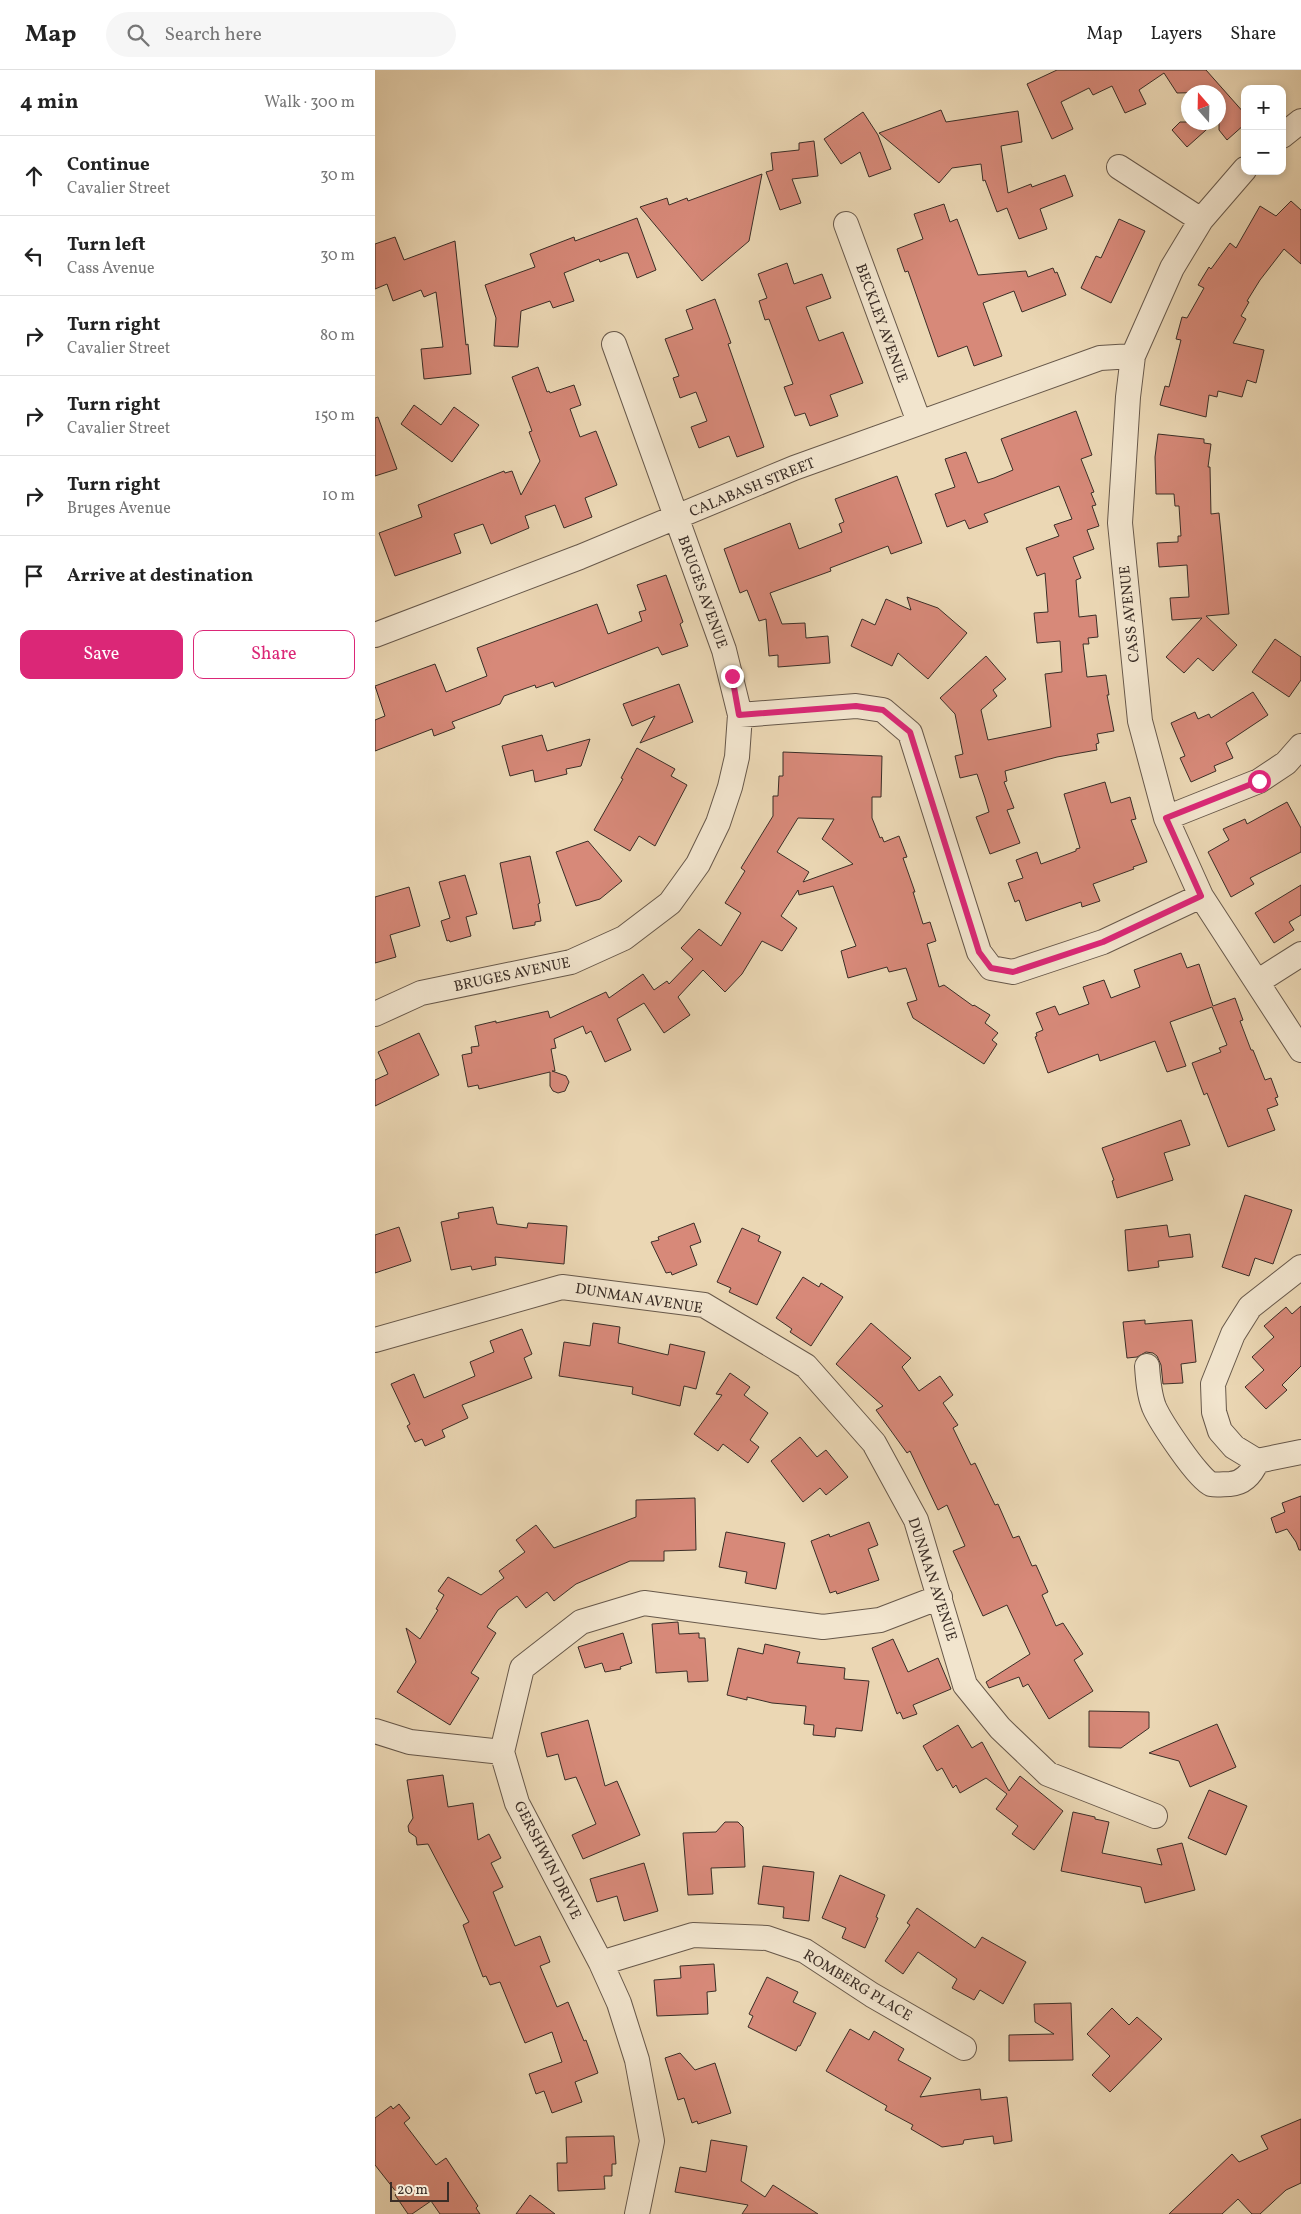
<!DOCTYPE html>
<html lang="en">
<head>
<meta charset="utf-8">
<style>
	:root { --surface:#fff; --page:#f6f6f6; --text:#222; --muted:#767676; --line:#e0e0e0; --accent:#db2777 }
	body { margin:0; font-family:Vollkorn,serif; background:var(--page); color:var(--text) }
	.controls { position:absolute; right:15px; top:15px; display:grid; overflow:hidden; border-radius:10px; box-shadow:0 2px 8px #0003 }
	.controls button { width:45px; height:45px; display:grid; place-items:center; padding:0; border:0; border-bottom:1px solid var(--line); background:var(--surface); color:var(--text); font:25px sans-serif }
	.compass { position:absolute; left:806px; top:15px; width:45px; height:45px; border-radius:50%; background:var(--surface); box-shadow:0 2px 8px #0003; rotate:340deg }
	.scale { position:absolute; left:15px; bottom:12px; width:59px; box-sizing:border-box; padding-left:5px; border:2px solid #3b2e27; border-top:0; font-size:14px; line-height:18px; white-space:nowrap; color:#3b2e27; -webkit-text-stroke:4px #f2e5ce; paint-order:stroke }
	.stop { position:absolute; width:15px; height:15px; margin:-11px; border:4px solid #db2777; border-radius:50%; background:#fff }
	.stop.end { background:#db2777; border-color:#fff; box-shadow:0 1px 5px #0008 }
	.list { margin:0; padding:0; list-style:none }
	h2 { display:flex; justify-content:space-between; align-items:center; height:65px; margin:0; padding:0 20px; font-size:21px }
	h2 small { font-size:16px; font-weight:400; color:var(--muted) }
	.list li { display:grid; grid-template-columns:32px 1fr auto; gap:15px; align-items:center; box-sizing:border-box; height:80px; padding:0 20px; border-top:1px solid var(--line) }
	.list b { display:block; font-size:19px; white-space:nowrap }
	.list p { margin:0; font-size:16px; white-space:nowrap; color:var(--muted) }
	.list em { font-size:16px; font-style:normal; color:var(--muted) }
	.actions { display:flex; gap:10px; padding:15px 20px }
	.actions a { flex:1; padding:11px 0; border:1px solid var(--accent); border-radius:10px; text-align:center; font-size:18px; color:var(--accent) }
	.actions .main { background:var(--accent); color:#fff }
	.icon { flex:none; width:28px; height:28px; fill:none; stroke:currentColor; stroke-width:2; stroke-linecap:round; stroke-linejoin:round }
	.map { position:relative; flex:none; width:926px; height:2144px; overflow:hidden }
	header { display:flex; align-items:center; gap:30px; box-sizing:border-box; height:70px; padding:0 25px; background:var(--surface); border-bottom:1px solid var(--line) }
	header strong { font-size:24px }
	nav { display:flex; gap:28px; margin-inline-start:auto; font-size:18px }
	.search { width:350px; height:45px; background:var(--page); display:flex; align-items:center; gap:12px; box-sizing:border-box; padding:0 18px; border-radius:28px; color:var(--muted); font-size:19px }
	main { display:flex }
	aside { flex:1; background:var(--surface) }
	.map>svg:first-child { display:block }
	.building { fill:#d78979; stroke:#3b2e27; fill-rule:evenodd }
	.lines { fill:none; stroke-linecap:round; stroke-linejoin:round }
	.minor-casing { stroke:#67584a; stroke-width:26 }
	.minor { stroke:#f2e5ce; stroke-width:24 }
	.route { stroke:#db2777; stroke-width:6 }
	.labels { text-anchor:middle; stroke-width:5; stroke-linejoin:round; paint-order:stroke }
	.street-label { font-size:15px; fill:#3b2e27; stroke:#f2e5ce }
</style>
</head>
<body>
<header>
<strong>Map</strong>
<div class="search"><svg class="icon" aria-label="search" viewBox="0 0 24 24"><circle cx="10" cy="10" r="6"/><path d="M15 15l6 6"/></svg>Search here</div>
<nav><a>Map</a><a>Layers</a><a>Share</a></nav>
</header>
<main>
<aside>
<h2>4 min<small>Walk · 300 m</small></h2>
<ul class="list">
<li><svg class="icon" aria-label="ahead" viewBox="0 0 24 24"><path d="M12 20V5M6 11l6-6 6 6"/></svg><div><b>Continue</b><p>Cavalier Street</p></div><em>30 m</em></li>
<li><svg class="icon" aria-label="left" viewBox="0 0 24 24"><path d="M17 20v-9H6M10 6l-5 5 5 5"/></svg><div><b>Turn left</b><p>Cass Avenue</p></div><em>30 m</em></li>
<li><svg class="icon" aria-label="right" viewBox="0 0 24 24"><path d="M7 20v-9h11M14 6l5 5-5 5"/></svg><div><b>Turn right</b><p>Cavalier Street</p></div><em>80 m</em></li>
<li><svg class="icon" aria-label="right" viewBox="0 0 24 24"><path d="M7 20v-9h11M14 6l5 5-5 5"/></svg><div><b>Turn right</b><p>Cavalier Street</p></div><em>150 m</em></li>
<li><svg class="icon" aria-label="right" viewBox="0 0 24 24"><path d="M7 20v-9h11M14 6l5 5-5 5"/></svg><div><b>Turn right</b><p>Bruges Avenue</p></div><em>10 m</em></li>
<li><svg class="icon" aria-label="arrive" viewBox="0 0 24 24"><path d="M6 21V4h12l-3 4 3 4H6"/></svg><div><b>Arrive at destination</b></div></li>
</ul>
<div class="actions"><a class="main">Save</a><a>Share</a></div>
</aside>
<div class="map">
<svg width="926" height="2144" viewBox="0 0 926 2144">
	<rect width="100%" height="100%" fill="#ebd7b4"/>
	<filter id="stains"><feTurbulence type="fractalNoise" baseFrequency=".004" numOctaves="4"/><feColorMatrix values="0 0 0 0 .2 0 0 0 0 .09 0 0 0 0 .02 0 0 0 .5 -.17"/></filter>
	<radialGradient id="worn" r=".72"><stop offset=".6" stop-color="#630" stop-opacity="0"/><stop offset="1" stop-color="#630" stop-opacity=".3"/></radialGradient>
	<path class="building" d="M682 0H831L870 44V54L852 70 844 60V22L802 23 789 3 764 20 771 34 750 43 737 16 718 25 714 18 686 32 698 59 677 69 652 14Z
		M566 40 571 52 643 41 647 72 626 76 633 123 656 114 657 117 690 105 698 126 665 139 672 159 644 169 632 138 622 142 610 110 608 111 606 94 577 98 564 113 504 63Z
		M488 42 503 65 516 99 494 107 485 82 466 94 449 69Z
		M805 52H840L812 77 797 60Z
		M439 71 443 106 417 109 426 133 405 140 391 102 398 100 396 83 424 80V73Z
		M387 104 374 171 327 211 265 137 292 128 294 135 312 128 313 131Z
		M916 131 926 140V194L909 179 885 210 872 231 874 232 866 246 871 249 858 273 889 280 881 313 872 310 867 327 843 321 842 327 834 325 831 347 785 335 790 316 794 317 806 270 801 269 807 247 812 248 829 218 823 215 834 197 836 199 855 173 861 178 885 136 901 146Z
		M569 134 575 152 582 149 603 205 651 201 653 207 678 198 680 203 682 202 691 225 647 242 639 221 608 233 627 286 599 296 592 276 563 287 533 201 530 202 522 179 548 169 539 144Z
		M262 148 281 200 262 208 253 183H249L225 192 224 189 189 203 199 231 178 238 175 231 146 241 143 277 119 276 121 248 110 215 160 197 155 184 199 167 200 171Z
		M744 149 770 161 736 233 706 218 721 186 726 188Z
		M20 167 29 190 80 171 91 275 93 274 96 304 49 309 46 279 68 277 61 222 49 227 46 220 18 231 12 214 0 219V174Z
		M412 193 419 214 447 204 456 228 431 237 444 271 468 262 488 313 455 325 463 346 435 356 430 343 420 346 409 317 418 314 394 249 390 250 384 231 392 228 383 204Z
		M340 229 356 273 353 274 389 377 362 387 354 366 324 378 316 357 332 351 321 322 305 328 298 308 304 306 290 269 318 259 311 240Z
		M163 297 172 322 174 321 175 323 199 315 206 335 195 339 205 367 221 361 242 415 210 428 217 447 189 458 180 435 150 446 154 458 116 474 108 454 79 464 86 483 20 506 4 463 47 447 43 435 129 401 130 403 137 401 146 425 165 391 154 362 157 361 137 307Z
		M39 335 66 355 79 337 104 355 77 392 26 354Z
		M701 341 717 385 706 389 719 422 716 423 721 435 717 436 724 456 712 460 719 479 698 487 706 508 701 510 704 547 721 545 723 567 713 568 714 574H708L712 607 731 605 734 625H732L739 661 722 664 724 673 721 674 722 680 682 687 630 701 632 711 629 712 639 738 632 740 645 773 615 784 601 747 614 742 610 728 602 704 585 708 580 686 588 684 580 644 565 628 611 586 631 609 618 620 622 626 606 640 613 670 676 657 670 604 687 602 685 571 662 573 659 543 673 542 670 503 662 506 651 478 684 466 679 455 697 449 684 416 609 444 613 452 594 459 590 450 572 457 560 424 580 417 570 389 591 382 603 413 619 408 638 400 626 369Z
		M3 347 22 399 0 406V348Z
		M783 364 829 369V373L836 374 833 397H835L836 444 844 443 854 544 831 546 862 575 838 601 823 588 809 603 791 587 827 548 797 550 795 528 814 527 812 495 784 497 782 473 803 472V466H806L804 436H800L799 424H781L780 387Z
		M522 406 547 473 516 484 513 476 455 498 456 501 395 523 407 554 430 553 431 568 453 566 455 593 403 597V585L394 586 391 549 384 551 372 520 365 523 349 479 415 453 424 479 467 462 464 454 469 452 460 429Z
		M291 505 308 552 305 554 313 576 287 585 283 577 180 617 178 612 161 618 160 615 129 626 125 634 77 652 80 658 59 666 57 659 0 681V650L10 646 0 616 60 594 71 622 112 606 102 578 222 534 233 564 267 551 264 542 271 540 262 515Z
		M532 527 563 538 592 563 553 609 523 583 517 596 476 576 487 549 500 555 511 529 536 540Z
		M900 569 926 587V610L914 627 877 602Z
		M304 614 318 652 265 673 280 646 257 656 248 634Z
		M878 622 893 645 851 673 858 688 839 696 841 701 816 712 805 688 810 686 796 653 820 642 823 649 834 644 836 648Z
		M167 665 172 681 215 669 206 696 191 699 192 704 160 712 158 700 135 706 127 676Z
		M262 678 300 699 296 706 312 715 280 776 264 766 255 781 219 760 248 709 246 708Z
		M408 682 507 686 506 727H497V748L505 768 507 767 509 772 524 766 532 787 528 788 540 822H538L548 854 555 852 561 871 552 874 564 917 569 915 598 936 599 935 615 945 610 953 623 963 617 970 622 974 609 994 538 948 532 933 542 930 531 898 514 902 512 897 473 908 466 881 481 876 458 816 424 825 423 820 406 846 422 858 407 881 387 871 367 904 350 922 328 900 303 927 315 945 289 963 269 933 242 949 256 980 230 992 216 961 211 964 208 956 179 969 181 978 176 979 180 1001H177L191 1006 194 1012 190 1021 183 1023 178 1021 175 1016V1002L104 1019 103 1015 93 1017 87 985 97 983 96 977 104 976 100 956 121 951V953L173 941 175 948 231 922 234 928 268 904 279 920 292 911 294 914 318 889 306 878 324 859 346 876 366 843 350 833 370 801 366 798 398 746V726H403L404 706H408ZM423 748 459 749 447 769 478 794 428 812 434 802 402 782Z
		M730 712 736 733 755 727 761 749 756 750 772 792 758 797 759 799 718 814 725 831 707 837 706 832 651 851 644 830 640 832 633 813 648 808 641 790 662 782 666 794 701 781V779L705 778 689 724Z
		M912 732 926 758V782L875 808 879 814 856 827 833 782 854 770 848 759 870 749 872 754Z
		M213 771 247 811 225 829 201 836 181 782Z
		M155 786 165 833 163 834 166 851 160 852V855L138 859 125 793Z
		M90 805 102 844 91 847 96 866 75 872 74 870 72 871 66 851 75 848 64 812Z
		M926 815V845L914 852 919 860 899 873 880 843Z
		M34 817 45 856 15 865 21 887 0 893V827Z
		M806 883 812 898 824 894 838 936 860 928 868 950 865 951 876 980H878L890 1010 896 1008 903 1027 900 1028 903 1035 892 1039 900 1060 853 1077 832 1023 829 1025 817 993 846 982 844 978 852 975 837 937 795 952 811 996 792 1002 780 971 725 991 723 984 673 1003 660 967 662 966 661 963 668 960 661 943 680 936 684 945 714 934 708 917 729 910 736 928 765 917 759 900Z
		M44 963 64 1005 0 1036V1010L13 1004 3 982Z
		M806 1050 815 1075 789 1083 798 1110 742 1128 737 1111 739 1110 727 1078Z
		M870 1125 917 1140 898 1194 880 1188 874 1206 847 1197Z
		M118 1137 122 1154 152 1158 153 1153 192 1156 189 1194 120 1187 121 1195 97 1200 96 1196 76 1200 66 1152 84 1148 83 1143Z
		M319 1153 326 1172 315 1176 322 1195 297 1205 296 1202 291 1203 276 1172 284 1170 283 1167Z
		M792 1155 794 1167 815 1164 818 1187 783 1191 784 1197 753 1201 750 1160Z
		M24 1157 36 1191 0 1203V1165Z
		M367 1158 385 1166 383 1171 406 1182 382 1235 354 1222 356 1218 342 1212Z
		M428 1207 444 1217 446 1213 468 1227 436 1276 415 1262 417 1259 401 1248Z
		M926 1236V1296L907 1315 912 1320 891 1339 870 1317 889 1300 877 1287 899 1267 889 1256 911 1237 917 1244Z
		M770 1250V1254L817 1250 821 1292 806 1294 808 1313 788 1314 786 1295 782 1286 778 1283 771 1282 762 1287 752 1288 748 1252Z
		M218 1253 245 1257 243 1273 293 1285 295 1274 330 1282 321 1319 309 1316 305 1336 257 1324 258 1317 184 1306 189 1272 215 1276Z
		M496 1253 536 1288 527 1297 544 1321 565 1306 578 1325 568 1333 583 1355 578 1358 596 1395 600 1393 620 1435 623 1434 638 1468 644 1466 657 1496 661 1495 673 1522 667 1525 681 1556 688 1553 708 1584 699 1590 718 1621 674 1649 653 1614 648 1617 644 1607 614 1618 611 1612 655 1584 632 1535 608 1546 578 1481 590 1476 572 1435 563 1440 535 1381 532 1383 501 1340 508 1336 461 1294Z
		M147 1259 157 1284 149 1288 157 1308 87 1335 93 1348 67 1360 70 1367 50 1376 47 1369 40 1372 32 1356 35 1354 16 1314 39 1304 49 1328 100 1306 95 1292 119 1282 115 1271Z
		M355 1303 375 1317 369 1325 393 1343 375 1370 384 1377 373 1393 348 1374 343 1381 319 1364 347 1325 341 1324Z
		M425 1367 442 1387 451 1380 473 1407 451 1425 445 1418 428 1432 396 1391Z
		M926 1426V1480H924L921 1472 912 1459 901 1463 896 1448 910 1442 907 1433Z
		M320 1428 321 1480 289 1481V1491H255L201 1514 179 1531 172 1522 151 1538 142 1526 123 1540 112 1557 121 1563 96 1603 104 1608 75 1655 22 1622 41 1592 31 1558 45 1569 63 1540 61 1539 69 1525 63 1521 73 1507 106 1525 129 1508 124 1501 150 1482 141 1470 161 1455 179 1478 261 1447V1430Z
		M494 1452 503 1475 493 1479 504 1510 462 1524 461 1521 455 1523 436 1471 454 1464 455 1467Z
		M351 1462 410 1473 401 1519 370 1513 372 1502 344 1497Z
		M303 1552 304 1564 324 1563V1568H330L333 1611 313 1612 312 1601 281 1603 277 1554Z
		M248 1563 257 1593 245 1597 246 1599 230 1602 227 1593 210 1598 203 1577Z
		M518 1569 533 1602 563 1588 576 1619 538 1635 542 1644 528 1649 525 1642 522 1644 497 1578Z
		M390 1574 425 1582 422 1593 470 1598 469 1609 494 1611 487 1661 461 1658 460 1667 438 1665 439 1655 429 1654 431 1636 397 1633 372 1627V1630L352 1625 363 1578 388 1584Z
		M714 1641 774 1642V1658L746 1678 714 1677Z
		M213 1650 230 1716 242 1711 265 1765 208 1789 197 1765 221 1754 201 1707 190 1710 183 1684 172 1687 166 1663Z
		M842 1654 861 1697 815 1717 804 1691 774 1683Z
		M583 1655 597 1678 607 1672 634 1721 645 1706 688 1741 659 1780 637 1764 643 1756 621 1739 632 1724 611 1708 585 1723 581 1715 578 1718 567 1698 562 1701 548 1676Z
		M68 1705 73 1737 98 1733 103 1770 114 1764 126 1788 116 1793 128 1817 118 1822 140 1876 165 1866 175 1892 165 1896 182 1937 193 1932 209 1971 211 1970 223 2003 200 2012 207 2032 177 2043 169 2021 161 2024 154 2004 187 1992 177 1962 150 1973 125 1912 115 1915 111 1906 108 1907 88 1855 94 1852 53 1774 42 1775 41 1767 34 1762 33 1756 38 1748 32 1710Z
		M834 1720 872 1736 851 1785 813 1768Z
		M698 1742 720 1747V1749L734 1752 727 1783 787 1795 782 1779 807 1773 820 1820 770 1833 766 1817 686 1801Z
		M350 1752H363L368 1757 370 1797 336 1798 338 1824 313 1825 308 1763 341 1762Z
		M269 1793 283 1841 249 1851 242 1826 222 1832 215 1809Z
		M388 1796 439 1802 434 1851 408 1848 409 1837 383 1834Z
		M465 1805 510 1825 501 1847 503 1848 490 1878 467 1868 471 1858 447 1848Z
		M542 1838 600 1878 607 1867 651 1892 628 1934 605 1920 599 1930 577 1918 582 1909 543 1882 528 1904 510 1891 535 1855 532 1853Z
		M339 1894 341 1921 332 1922 333 1944 282 1946 279 1910 306 1908 305 1896Z
		M392 1907 423 1922 418 1932 441 1943 425 1976H423L421 1981 373 1957 378 1946 374 1944Z
		M696 1933 698 1990 634 1991V1965L679 1964 660 1952 659 1934Z
		M737 1938 754 1955 762 1947 787 1969 735 2022 717 2005 735 1986 712 1964Z
		M475 1959 494 1970 499 1961 529 1979 523 1990 556 2008 545 2027 605 2019 606 2030 632 2027 637 2071 619 2074 618 2066 589 2070 588 2074 567 2077 536 2059 538 2055 510 2040 512 2036 451 2001Z
		M305 1983 320 2000 340 1993 356 2043 323 2054 322 2051 317 2053 309 2028 303 2030 290 1988Z
		M24 2034 35 2048 29 2053 61 2095 71 2088 103 2136 101 2138 105 2144H65L56 2131 37 2144H33L20 2125 22 2123 0 2095V2048L16 2036 18 2039Z
		M926 2049V2113L911 2120 885 2144H877L863 2129 847 2144H794L857 2084 864 2092 893 2079 886 2066Z
		M239 2066 241 2094H237V2106H229L230 2119 183 2121 182 2093H192L191 2067Z
		M336 2070 372 2076 366 2111 390 2127 398 2115 443 2144H367L373 2135 300 2122 305 2097 331 2102Z
		M155 2125 180 2144H141Z"/>
	<g class="lines">
		<g class="minor-casing">
			<path id="minor" d="M907 66 926 51
				M744 97 826 150
				M870 99 826 150 797 198 758 286 753 327 745 453 765 651 791 748 826 826 926 980
				M471 154 544 352
				M0 565 205 487 419 398 725 288 758 286
				M365 645 481 636 508 640 535 663 604 882 616 898 638 902 728 872 826 826
				M791 748 884 711 911 693 926 676
				M882 912 926 884
				M0 944 46 923 196 892 249 868 295 833 323 794 343 753 355 717 362 687 365 645 349 580 239 274
				M926 1197 875 1237 858 1264 838 1314 839 1342 845 1361 859 1377 882 1391 926 1382
				M0 1270 187 1217 329 1235 431 1296 499 1373 541 1450 590 1615 625 1658 673 1704 780 1746
				M772 1296C773 1310 774 1324 779 1337 785 1351 823 1409 836 1414 841 1415 849 1414 855 1414 869 1413 877 1403 882 1391
				M0 1661 35 1672 127 1682
				M226 1893 318 1865 392 1868 430 1881 497 1925 589 1978
				M262 2144 277 2071 262 1990 244 1933 226 1893 142 1733 127 1682 147 1598 206 1552 269 1533 448 1557 505 1550 565 1527"/>
		</g>
		<use href="#minor" class="minor"/>
	</g>
	<g class="lines">
		<path class="route" d="M357 606 364 645 481 636 508 640 535 662 604 882 616 898 638 902 728 872 826 826 791 748 884 711"/>
	</g>
	<g class="labels">
		<g class="street-label">
			<text transform="translate(507 253) rotate(70)" y="5">BECKLEY AVENUE</text>
			<text transform="translate(377 417) rotate(-22)" y="5">CALABASH STREET</text>
			<text transform="translate(328 522) rotate(70)" y="5">BRUGES AVENUE</text>
			<text transform="translate(754 544) rotate(-96)" y="5">CASS AVENUE</text>
			<text transform="translate(137 904) rotate(-12)" y="5">BRUGES AVENUE</text>
			<text transform="translate(264 1228) rotate(9)" y="5">DUNMAN AVENUE</text>
			<text transform="translate(558 1509) rotate(72)" y="5">DUNMAN AVENUE</text>
			<text transform="translate(173 1790) rotate(63)" y="5">GERSHWIN DRIVE</text>
			<text transform="translate(483 1915) rotate(31)" y="5">ROMBERG PLACE</text>
		</g>
	</g>
	<rect width="100%" height="100%" filter="url(#stains)"/>
	<rect width="100%" height="100%" fill="url(#worn)"/>
</svg>
<div class="controls">
<button>+</button>
<button>−</button>
</div>
<svg class="compass" viewBox="-18 -18 36 36"><path d="M0-13l5 13h-10z" fill="#e53935"/><path d="M0 13l5-13h-10z" fill="#767676"/></svg>
<div class="scale">20 m</div>
<div class="stop" style="left:884px;top:711px"></div>
<div class="stop end" style="left:357px;top:606px"></div>
</div>
</main>
</body>
</html>
